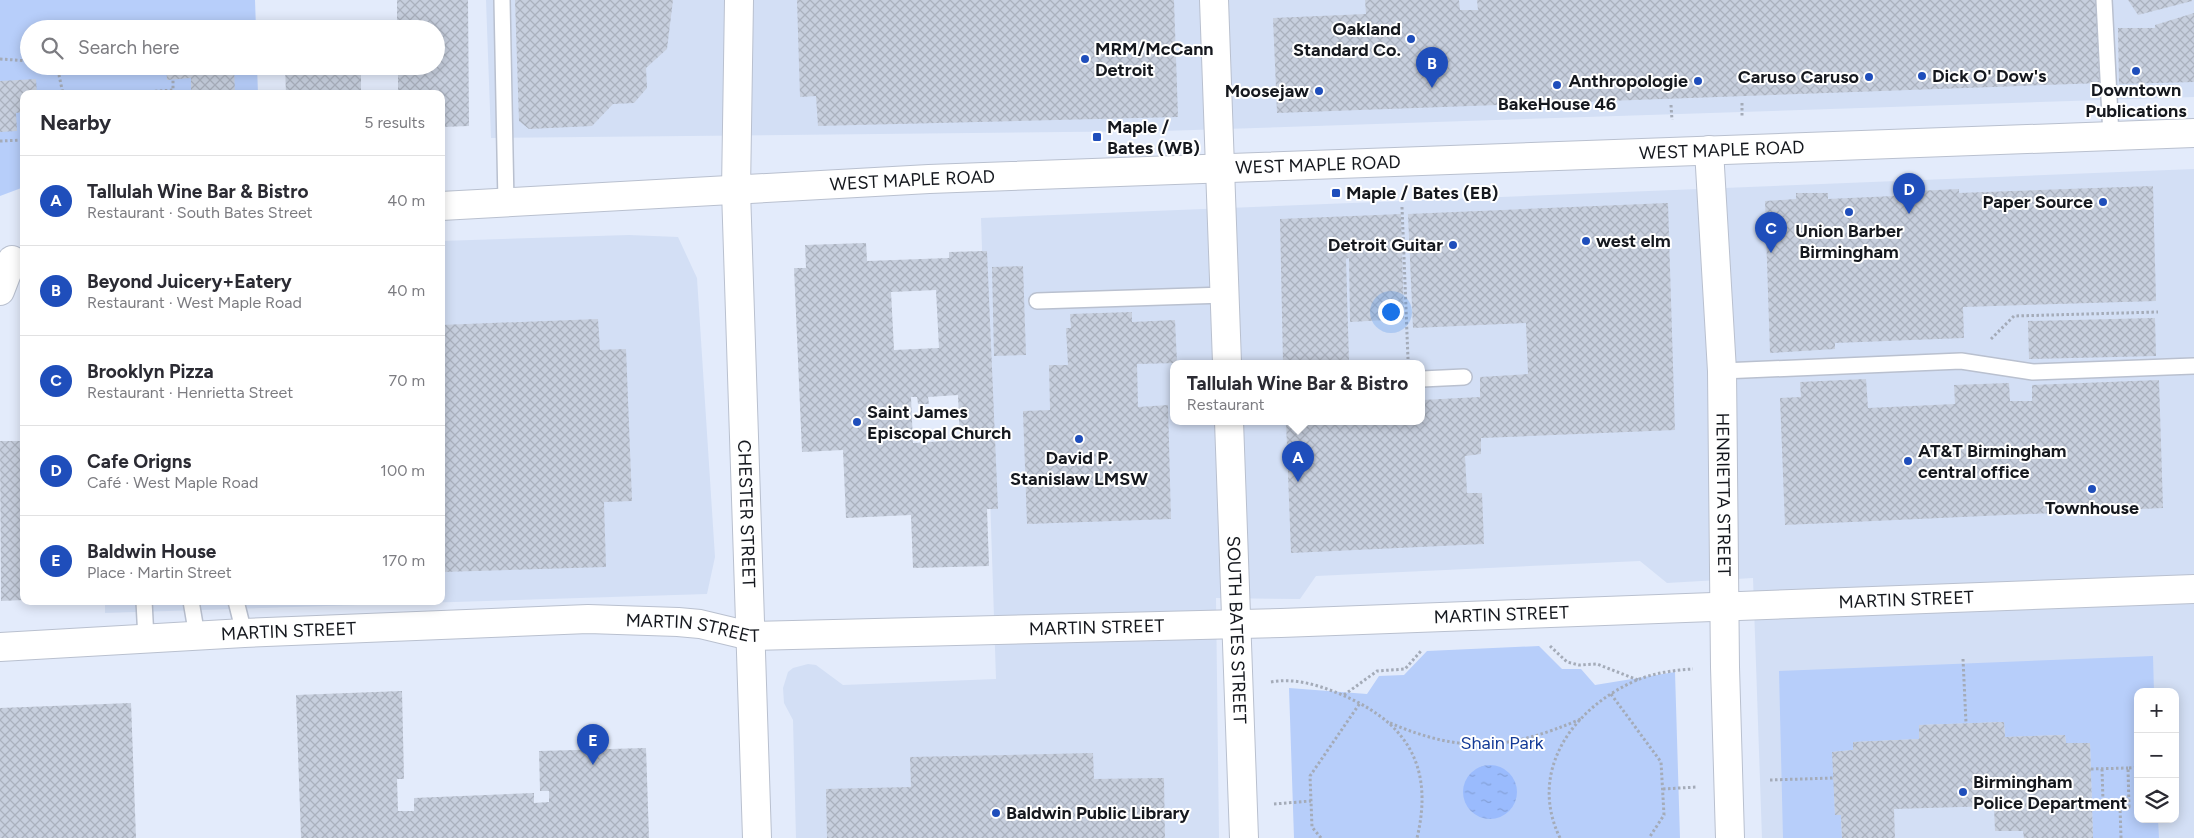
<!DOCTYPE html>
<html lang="en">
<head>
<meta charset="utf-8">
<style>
	:root { --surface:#fff; --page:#f2f2f3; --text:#2b2b33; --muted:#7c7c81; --line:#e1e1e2; --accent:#1f4ebb }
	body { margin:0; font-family:Figtree,sans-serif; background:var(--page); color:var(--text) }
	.controls { position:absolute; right:15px; bottom:15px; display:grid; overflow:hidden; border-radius:10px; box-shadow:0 2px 12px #0003 }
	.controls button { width:45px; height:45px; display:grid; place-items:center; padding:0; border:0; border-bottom:1px solid var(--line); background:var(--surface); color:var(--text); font:25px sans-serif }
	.you { position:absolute; left:1390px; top:311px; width:18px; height:18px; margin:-12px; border:4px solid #fff; border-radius:50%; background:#1a73e8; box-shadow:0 0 0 8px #1a73e833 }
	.badge { display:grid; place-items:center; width:32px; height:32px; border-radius:50%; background:var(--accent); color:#fff; font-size:16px; font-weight:700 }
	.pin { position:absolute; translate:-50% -41px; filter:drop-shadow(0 1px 2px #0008) }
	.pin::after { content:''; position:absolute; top:26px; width:18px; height:15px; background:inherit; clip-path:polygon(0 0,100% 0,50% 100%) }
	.popup { position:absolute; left:1170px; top:360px; width:255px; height:65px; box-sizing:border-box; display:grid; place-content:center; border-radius:10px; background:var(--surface); filter:drop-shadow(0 1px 4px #0005); font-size:16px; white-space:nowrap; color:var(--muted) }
	.popup b { font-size:19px; color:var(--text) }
	.popup::after { content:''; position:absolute; left:50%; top:100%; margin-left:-10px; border:10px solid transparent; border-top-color:var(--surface) }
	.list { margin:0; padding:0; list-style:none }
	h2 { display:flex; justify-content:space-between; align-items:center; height:65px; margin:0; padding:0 20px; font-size:21px }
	h2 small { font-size:16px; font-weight:400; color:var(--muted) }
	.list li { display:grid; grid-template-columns:32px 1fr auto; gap:15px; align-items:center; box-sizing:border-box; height:90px; padding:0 20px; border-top:1px solid var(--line) }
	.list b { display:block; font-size:19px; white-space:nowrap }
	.list p { margin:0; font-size:16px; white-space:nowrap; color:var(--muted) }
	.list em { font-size:16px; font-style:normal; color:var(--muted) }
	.icon { flex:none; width:28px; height:28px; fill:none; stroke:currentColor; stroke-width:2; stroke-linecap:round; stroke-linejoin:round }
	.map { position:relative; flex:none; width:2194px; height:838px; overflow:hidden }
	.search { position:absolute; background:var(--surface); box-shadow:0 2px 12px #0003; left:20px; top:20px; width:425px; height:55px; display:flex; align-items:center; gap:12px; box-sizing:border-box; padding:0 18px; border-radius:28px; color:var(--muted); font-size:19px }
	.panel { position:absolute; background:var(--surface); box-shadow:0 2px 12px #0003; left:20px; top:90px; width:425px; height:515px; border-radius:10px }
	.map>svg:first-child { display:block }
	.built { fill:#d3dff5; fill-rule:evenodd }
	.green { fill:#b7cefa }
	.water { fill:url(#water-ripples) }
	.building { fill:url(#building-cross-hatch); fill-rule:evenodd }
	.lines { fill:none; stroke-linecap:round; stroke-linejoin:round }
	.service-casing { stroke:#b9c0cf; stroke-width:18 }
	.minor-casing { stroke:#b9c0cf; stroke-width:30 }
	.secondary-casing { stroke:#b9c0cf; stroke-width:30 }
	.path { stroke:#a4abb8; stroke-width:3; stroke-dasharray:2.5 2.5; stroke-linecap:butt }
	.service { stroke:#fff; stroke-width:15 }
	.minor { stroke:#fff; stroke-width:28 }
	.secondary { stroke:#fff; stroke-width:28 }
	.poi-dot { fill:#1f4ebb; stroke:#fff; stroke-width:2 }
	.labels { text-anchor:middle; stroke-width:4; stroke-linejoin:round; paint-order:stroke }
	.poi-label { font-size:18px; font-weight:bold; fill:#15181e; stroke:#fff; text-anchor:start }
	.street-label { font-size:18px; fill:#15181e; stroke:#fff }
	.park-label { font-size:18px; fill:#143b97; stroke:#fff }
</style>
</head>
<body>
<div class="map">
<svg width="2194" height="838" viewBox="0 0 2194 838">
	<defs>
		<pattern id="water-ripples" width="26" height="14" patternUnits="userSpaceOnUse" patternTransform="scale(1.25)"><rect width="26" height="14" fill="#9abbfd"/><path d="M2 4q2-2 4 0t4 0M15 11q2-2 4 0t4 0" fill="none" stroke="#84a0d8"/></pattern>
		<pattern id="building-cross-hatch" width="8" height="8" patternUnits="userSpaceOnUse" patternTransform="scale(1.25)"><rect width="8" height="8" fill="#c7cfde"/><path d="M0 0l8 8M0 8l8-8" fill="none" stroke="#aab1be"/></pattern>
	</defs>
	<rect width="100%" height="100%" fill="#e3ebfb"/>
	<path class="built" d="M486 0H2194V97L1162 131 491 138Z
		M2194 169V838H1762L1753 578 1667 583 1640 561 1316 576 1300 599 1216 598 1219 838H796L793 720 784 703 783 688 788 672 793 668 808 664 816 665 843 685 996 679 981 218ZM1174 363H1422V421H1174ZM2138 692H2175V819H2138Z
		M629 235 678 237 697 278 715 557 707 594 105 613V601H441V241Z"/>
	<path class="green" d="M0 0H255L256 29H29V66H257L258 94H24V187L0 196Z
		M1539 646 1562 669H1581L1595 685 1675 672 1680 838H1294L1289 688 1367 694 1379 676 1404 675 1427 651Z
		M2153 656 2154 692H2138V819H2158L2159 838H2093L2090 743H2066L2065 735 2005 737 2004 722 1919 725V739L1853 742V750L1833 752 1835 815H1841L1842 838H1783L1779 671Z"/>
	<path class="water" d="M1463 792a27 27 0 1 1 54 0a27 27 0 1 1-54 0Z"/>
	<path class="building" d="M397 0H468L469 126 441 127V94H398V66H436V29H397Z
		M515 0H673L667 49 646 68 647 88 634 103 613 104 592 126 529 129 519 121Z
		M797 0H1174L1178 117 818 126 816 96 800 97Z
		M1365 0H1459L1460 10H1478L1477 0H2099L2101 83 1277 113 1273 18 1366 14Z
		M2128 0H2192V1L2138 15Z
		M2194 13V82L2119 84 2118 28H2155V25Z
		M166 66H234L235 94H191V78L167 80Z
		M285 66H361V94H286Z
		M36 79 37 94H24V112L16 113 17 131 0 132V81Z
		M2153 186 2156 301 1963 307 1964 338 1835 343V349L1770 353 1765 201 1796 199V193H1828V199L1894 196V192L1959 189V193Z
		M1668 203 1675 430 1481 438V454L1465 456 1467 493H1482L1484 544 1291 553 1286 421H1422V400L1480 397V377L1528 374 1526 323 1413 328 1408 214Z
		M1401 214 1404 319 1350 322 1349 258 1346 259 1349 362 1283 363 1280 219Z
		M866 243 867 261 949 258V252L987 251 998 509H987L989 566 913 568 911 515 846 518 843 450 802 452 794 268H806L805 245ZM936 290 939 348 894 350 891 292ZM958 395 960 440 913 443 911 397H917L918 404H929L928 397Z
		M1023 266 1026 355 994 356 992 267Z
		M1132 312V322L1175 320 1177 363 1137 364 1138 407 1168 405 1171 519 1027 524 1023 411 1050 410 1049 365H1068L1066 328H1071L1070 314Z
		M2155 318 2156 356 2029 359 2028 321Z
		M598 319 600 350 626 349 632 501 604 502 606 567 441 572V325Z
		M1866 379 1868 408 1955 404 1954 385 2009 383 2010 401H2032V385L2159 380 2163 508 1785 525 1780 398 1801 397 1800 382Z
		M0 441H24V600L1 601Z
		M402 691 404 779H397L398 811H414V798L534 793V803L549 802V791H540L539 751 646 748 649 838H301L296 695Z
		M131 703 136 838H0V708Z
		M2004 722 2005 737 2065 735 2066 743H2090L2093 838H2024L2023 831H1995L1994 806 1894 809 1895 838H1842L1841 815H1835L1832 752 1853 750V742L1919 739V725Z
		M1093 753 1094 779 1164 778 1165 838H827L826 789 911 787 910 757Z"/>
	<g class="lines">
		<g class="service-casing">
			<path id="service" d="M502 0 506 203
				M2104 0 2111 136
				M1037 301 1225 295
				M1722 371 1961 361 2033 372 2194 366
				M1422 379 1464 377
				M144 601 146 639
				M191 601 197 636
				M236 601 244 633"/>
		</g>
		<g class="minor-casing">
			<g id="minor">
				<path id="s1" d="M739 0 736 190 757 838"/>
				<path d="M1214 0 1227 363"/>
				<path id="s2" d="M1709 150 1722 371 1725 667 1730 838"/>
				<path id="s3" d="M1229 421 1244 838"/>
				<path id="s4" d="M0 647 244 633 588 619 678 622 700 624 750 636 1281 623 2194 589"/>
			</g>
		</g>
		<g class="secondary-casing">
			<g id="secondary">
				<path id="s5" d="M441 206 929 179 2194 133"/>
				<path d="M0 291 12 260"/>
			</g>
		</g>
		<path class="path" d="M0 59 29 61
			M54 66 59 75 63 94
			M115 94 173 90V79
			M1742 103V117
			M1671 105 1672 120
			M0 141 24 140
			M1402 207 1408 359
			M1991 339 2014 316 2158 312
			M1550 646 1567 662 1579 665 1597 664 1638 680
			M1963 659 1966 723
			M1271 682C1293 678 1315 684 1335 692 1404 719 1435 763 1417 838
			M1611 694 1661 762 1664 815 1649 838
			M1344 695 1377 671 1405 669 1421 651
			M1390 723C1463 754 1508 750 1581 719
			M2091 769 2128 768
			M2102 769 2103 801 2129 799
			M1770 780 1833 778
			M1663 789 1697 787
			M1274 804 1311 801
			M1321 838 1312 827 1310 776 1360 703
			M1560 838C1527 770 1574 707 1637 680 1654 673 1675 670 1693 669
			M2121 838 2120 807H2129L2128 768 2138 767"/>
		<use href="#service" class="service"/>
		<use href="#minor" class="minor"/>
		<use href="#secondary" class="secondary"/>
	</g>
	<g class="poi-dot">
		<circle cx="1411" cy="39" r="5"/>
		<circle cx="1085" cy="59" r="5"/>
		<circle cx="2136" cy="71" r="5"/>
		<circle cx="1922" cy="76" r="5"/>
		<circle cx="1869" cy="77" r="5"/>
		<circle cx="1698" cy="81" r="5"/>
		<circle cx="1557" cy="85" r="5"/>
		<circle cx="1319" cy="91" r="5"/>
		<rect x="1092" y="132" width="10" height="10" rx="2.5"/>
		<rect x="1331" y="188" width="10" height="10" rx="2.5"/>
		<circle cx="2103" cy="202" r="5"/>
		<circle cx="1849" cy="212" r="5"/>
		<circle cx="1586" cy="241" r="5"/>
		<circle cx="1453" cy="245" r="5"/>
		<circle cx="857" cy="422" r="5"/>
		<circle cx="1079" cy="439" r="5"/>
		<circle cx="1908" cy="461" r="5"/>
		<circle cx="2092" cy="489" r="5"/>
		<circle cx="1963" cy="792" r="5"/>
		<circle cx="996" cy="813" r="5"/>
	</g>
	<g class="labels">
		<g class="poi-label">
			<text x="1401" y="35" text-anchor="end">Oakland<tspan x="1401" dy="21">Standard Co.</tspan></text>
			<text x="1095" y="55">MRM/McCann<tspan x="1095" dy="21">Detroit</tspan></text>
			<text x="1932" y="82">Dick O' Dow's</text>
			<text x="1859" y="83" text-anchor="end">Caruso Caruso</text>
			<text x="1688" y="87" text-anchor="end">Anthropologie</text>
			<text x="2136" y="96" text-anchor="middle">Downtown<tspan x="2136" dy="21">Publications</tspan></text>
			<text x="1309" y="97" text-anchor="end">Moosejaw</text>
			<text x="1557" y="110" text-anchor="middle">BakeHouse 46</text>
			<text x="1107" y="133">Maple /<tspan x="1107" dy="21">Bates (WB)</tspan></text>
			<text x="1346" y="199">Maple / Bates (EB)</text>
			<text x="2093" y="208" text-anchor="end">Paper Source</text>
			<text x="1849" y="237" text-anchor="middle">Union Barber<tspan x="1849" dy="21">Birmingham</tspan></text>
			<text x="1596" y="247">west elm</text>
			<text x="1443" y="251" text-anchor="end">Detroit Guitar</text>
			<text x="867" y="418">Saint James<tspan x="867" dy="21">Episcopal Church</tspan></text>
			<text x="1918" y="457">AT&amp;T Birmingham<tspan x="1918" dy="21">central office</tspan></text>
			<text x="1079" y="464" text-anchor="middle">David P.<tspan x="1079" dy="21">Stanislaw LMSW</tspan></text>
			<text x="2092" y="514" text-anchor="middle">Townhouse</text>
			<text x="1973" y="788">Birmingham<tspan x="1973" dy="21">Police Department</tspan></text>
			<text x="1006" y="819">Baldwin Public Library</text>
		</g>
		<g class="street-label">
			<text dy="6" stroke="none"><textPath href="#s5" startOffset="1282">WEST MAPLE ROAD</textPath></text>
			<text dy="6" stroke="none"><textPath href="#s5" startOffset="878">WEST MAPLE ROAD</textPath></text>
			<text dy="6" stroke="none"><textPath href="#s5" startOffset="472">WEST MAPLE ROAD</textPath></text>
			<text dy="6" stroke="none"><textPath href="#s2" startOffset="345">HENRIETTA STREET</textPath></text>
			<text dy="6" stroke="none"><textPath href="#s1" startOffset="514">CHESTER STREET</textPath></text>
			<text dy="6" stroke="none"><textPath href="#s4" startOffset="1909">MARTIN STREET</textPath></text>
			<text dy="6" stroke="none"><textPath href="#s4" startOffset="1504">MARTIN STREET</textPath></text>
			<text dy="6" stroke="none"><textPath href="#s4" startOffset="694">MARTIN STREET</textPath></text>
			<text dy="6" stroke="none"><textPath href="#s4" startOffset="1099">MARTIN STREET</textPath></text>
			<text dy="6" stroke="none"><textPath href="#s3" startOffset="209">SOUTH BATES STREET</textPath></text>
			<text dy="6" stroke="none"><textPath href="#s4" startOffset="289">MARTIN STREET</textPath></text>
		</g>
		<g class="park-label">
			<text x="1502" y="749">Shain Park</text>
		</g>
	</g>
</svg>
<div class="controls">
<button>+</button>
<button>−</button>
<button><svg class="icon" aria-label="layers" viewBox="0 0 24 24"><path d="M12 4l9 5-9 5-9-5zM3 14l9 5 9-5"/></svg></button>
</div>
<div class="you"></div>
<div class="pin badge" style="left:1298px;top:482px">A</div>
<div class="popup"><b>Tallulah Wine Bar &amp; Bistro</b>Restaurant</div>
<div class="pin badge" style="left:1432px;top:88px">B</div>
<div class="pin badge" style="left:1771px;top:253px">C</div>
<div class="pin badge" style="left:1909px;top:214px">D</div>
<div class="pin badge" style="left:593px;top:765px">E</div>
<div class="search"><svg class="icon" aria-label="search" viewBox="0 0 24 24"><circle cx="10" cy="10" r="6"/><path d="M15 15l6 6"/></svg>Search here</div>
<section class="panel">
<h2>Nearby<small>5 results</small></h2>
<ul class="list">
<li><span class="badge">A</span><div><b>Tallulah Wine Bar &amp; Bistro</b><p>Restaurant · South Bates Street</p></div><em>40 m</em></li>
<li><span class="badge">B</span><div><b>Beyond Juicery+Eatery</b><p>Restaurant · West Maple Road</p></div><em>40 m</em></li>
<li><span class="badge">C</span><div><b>Brooklyn Pizza</b><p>Restaurant · Henrietta Street</p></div><em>70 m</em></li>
<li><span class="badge">D</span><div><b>Cafe Origns</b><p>Café · West Maple Road</p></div><em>100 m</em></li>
<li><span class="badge">E</span><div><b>Baldwin House</b><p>Place · Martin Street</p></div><em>170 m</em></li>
</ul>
</section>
</div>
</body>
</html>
